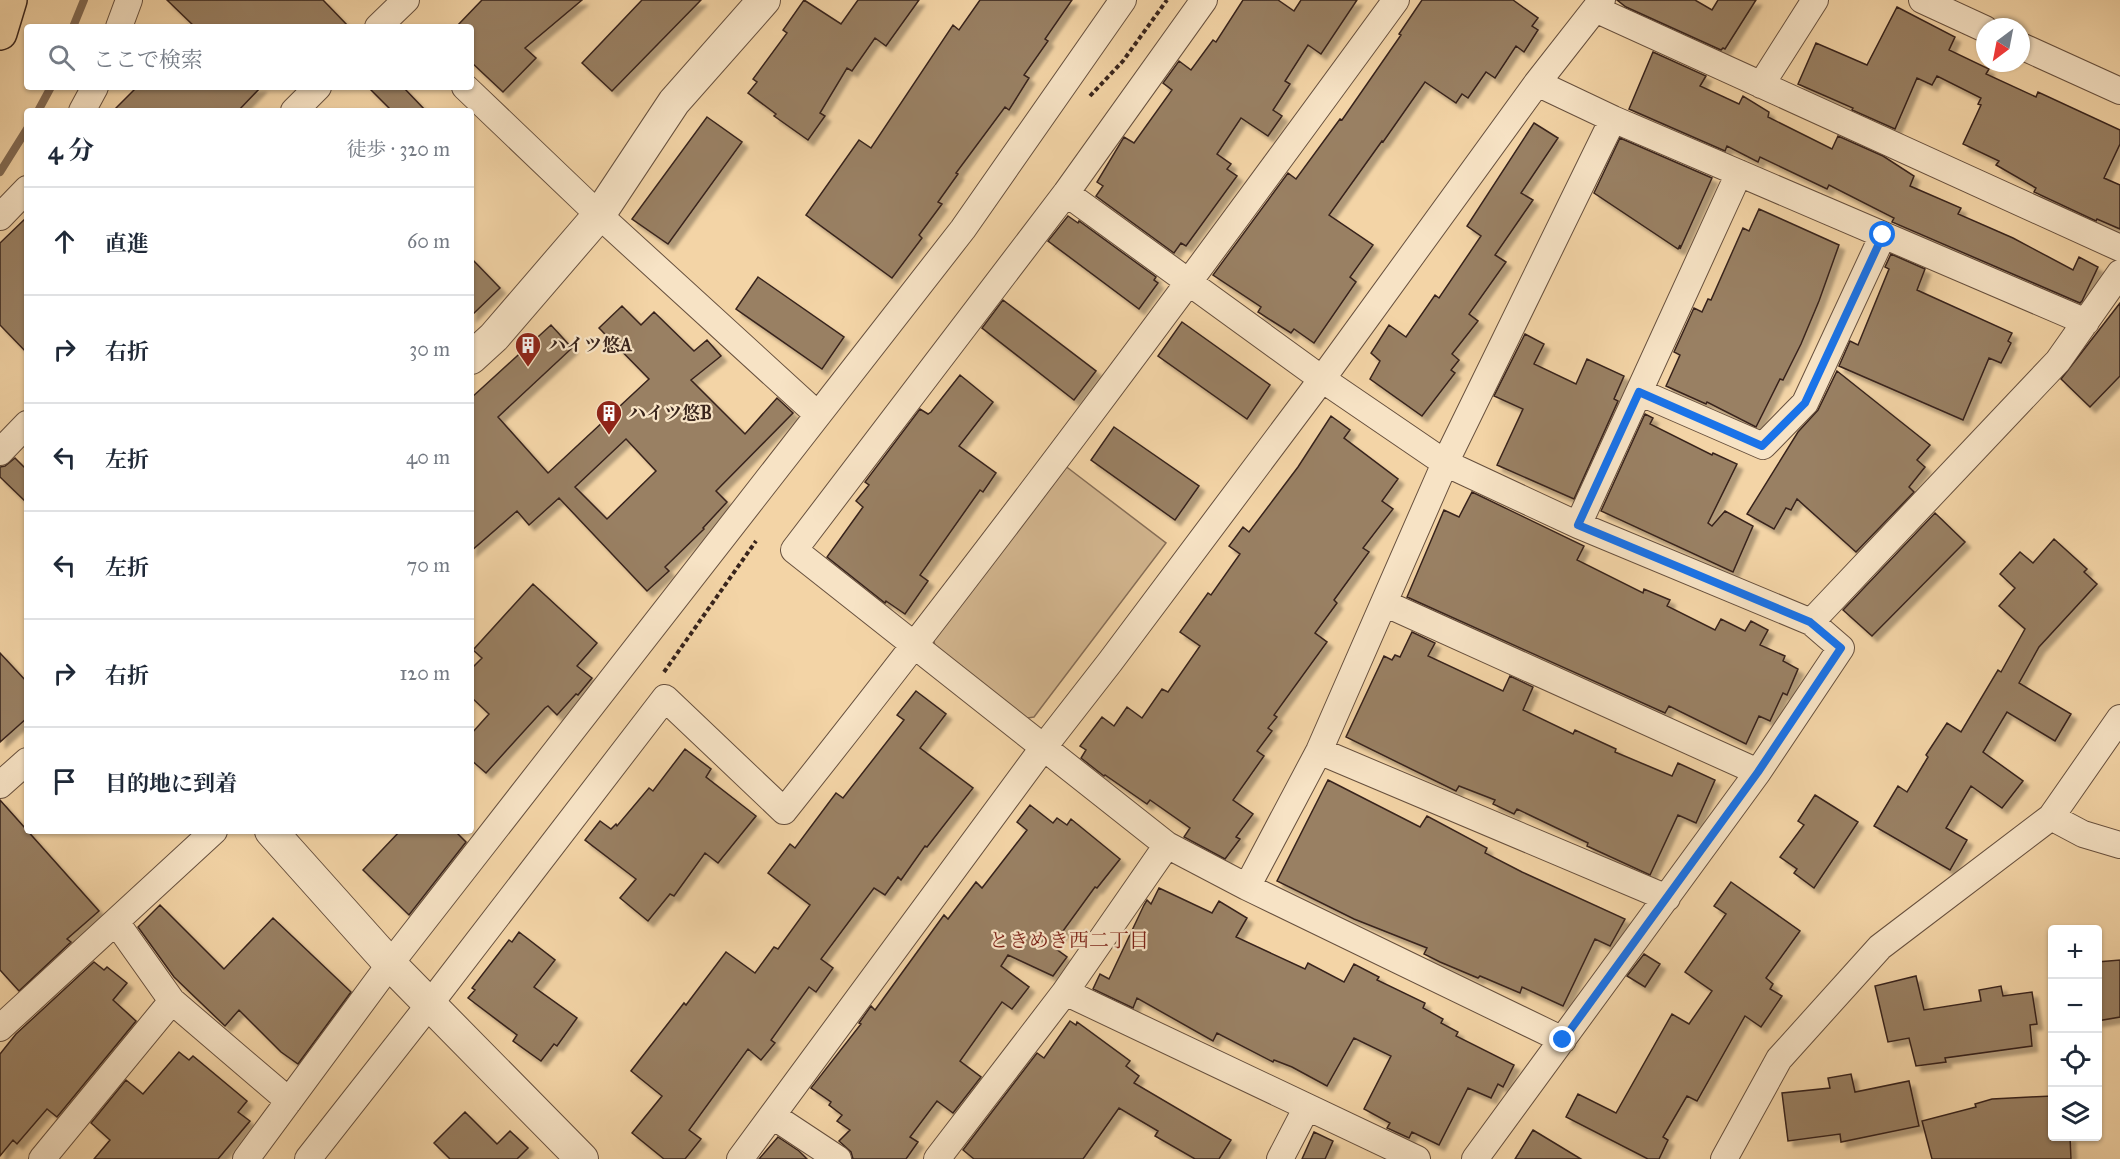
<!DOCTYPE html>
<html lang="ja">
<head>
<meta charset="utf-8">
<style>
	:root { --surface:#fff; --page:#f6f6f7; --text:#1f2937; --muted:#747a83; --line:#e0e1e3 }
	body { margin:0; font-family:"IM FELL Great Primer","Noto Serif JP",serif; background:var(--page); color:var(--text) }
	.controls { position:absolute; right:18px; bottom:18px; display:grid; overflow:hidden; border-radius:6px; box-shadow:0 2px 4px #0004 }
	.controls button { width:54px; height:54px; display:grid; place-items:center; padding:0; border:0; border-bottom:2px solid var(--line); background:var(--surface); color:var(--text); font:30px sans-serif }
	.compass { position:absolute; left:1976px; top:18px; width:54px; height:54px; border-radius:50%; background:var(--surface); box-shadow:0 2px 4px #0004; rotate:212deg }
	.stop { position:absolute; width:18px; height:18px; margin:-14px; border:4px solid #1a73e8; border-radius:50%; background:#fff }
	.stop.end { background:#1a73e8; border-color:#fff; box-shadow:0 2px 6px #0008 }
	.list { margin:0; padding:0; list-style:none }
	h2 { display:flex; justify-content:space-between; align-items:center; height:78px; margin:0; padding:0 24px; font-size:26px }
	h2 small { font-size:20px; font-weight:400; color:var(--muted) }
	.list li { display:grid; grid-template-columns:39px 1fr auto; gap:18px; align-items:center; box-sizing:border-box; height:108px; padding:0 24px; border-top:2px solid var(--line) }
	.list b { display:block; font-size:22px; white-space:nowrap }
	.list em { font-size:20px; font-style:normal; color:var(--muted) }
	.icon { flex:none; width:33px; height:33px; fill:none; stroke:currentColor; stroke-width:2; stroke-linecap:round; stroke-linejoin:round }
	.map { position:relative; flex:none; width:2120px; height:1159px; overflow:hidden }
	.search { position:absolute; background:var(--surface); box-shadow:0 2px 4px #0004; left:24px; top:24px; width:450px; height:66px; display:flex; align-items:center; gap:15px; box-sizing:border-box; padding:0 21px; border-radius:6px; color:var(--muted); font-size:22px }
	.panel { position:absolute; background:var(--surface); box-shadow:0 2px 4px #0004; left:24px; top:108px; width:450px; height:726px; border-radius:6px }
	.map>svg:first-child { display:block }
	.green { fill:#d3b68f; stroke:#866d56; stroke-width:1.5 }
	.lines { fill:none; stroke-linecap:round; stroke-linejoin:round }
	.stream { stroke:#826a53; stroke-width:8 }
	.building { fill:#998064; stroke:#38241c; stroke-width:1.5; fill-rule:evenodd; filter:url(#shadow) }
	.minor-casing { stroke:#67503e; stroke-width:28 }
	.tertiary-casing { stroke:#67503e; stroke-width:34 }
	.motorway-casing { stroke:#38241c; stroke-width:36 }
	.path { stroke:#38241c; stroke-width:4; stroke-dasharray:4.5 3; stroke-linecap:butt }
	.minor { stroke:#f7e3c5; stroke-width:26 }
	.tertiary { stroke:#f7e3c5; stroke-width:32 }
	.motorway { stroke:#f3d4a6; stroke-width:33 }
	.route { stroke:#1a73e8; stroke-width:8 }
	.labels { text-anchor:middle; stroke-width:4.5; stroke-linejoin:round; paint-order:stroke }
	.poi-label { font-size:18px; font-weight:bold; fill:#38241c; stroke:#f7e3c5; text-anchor:start }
	.neighbourhood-label { font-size:20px; fill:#7a1f14; stroke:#f7e3c5 }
</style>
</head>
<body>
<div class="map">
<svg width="2120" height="1159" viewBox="0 0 2120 1159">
	<defs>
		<filter id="shadow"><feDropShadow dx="5.5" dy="5.5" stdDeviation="1.5" flood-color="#0004"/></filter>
	</defs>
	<rect width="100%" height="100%" fill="#f3d4a6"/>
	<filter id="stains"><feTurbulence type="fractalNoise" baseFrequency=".00333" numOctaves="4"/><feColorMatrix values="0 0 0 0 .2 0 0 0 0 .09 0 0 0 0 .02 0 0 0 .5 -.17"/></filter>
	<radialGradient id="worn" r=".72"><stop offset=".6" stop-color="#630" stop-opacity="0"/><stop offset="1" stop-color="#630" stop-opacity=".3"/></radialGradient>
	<path class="green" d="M1064 465 1166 543 1034 717 1021 719 936 651 933 637Z"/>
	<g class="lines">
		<path class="stream" d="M73 27 84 0
			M38 111 51 87
			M0 172 27 129"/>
	</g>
	<path class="building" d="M167 0H323L349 27H195Z
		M482 0H582L525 48 536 58 503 92 471 62V27H456Z
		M642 0H701L612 91 582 63Z
		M804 0 841 24 858 0H919L886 46 875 38 852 71 847 68 820 113 825 116 808 140 774 116 776 114 748 93 757 82 753 79 787 33 783 30Z
		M980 0H1072L1045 39 1048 41 1024 75 1029 78 1009 110 1005 107 956 173 958 174 938 202 942 204 919 235 922 238 892 278 806 215 859 140 871 148 953 25 959 30Z
		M1243 0H1278L1294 11 1301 0H1357L1321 54 1308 45 1285 81 1290 84 1273 110 1282 116 1268 136 1241 118 1217 154 1231 164 1227 169 1237 176 1186 246 1181 243 1174 253 1096 196 1103 186 1097 182 1124 137 1134 143 1172 90 1163 83 1179 61 1191 70 1213 40 1216 42Z
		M1422 0H1513L1538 18 1532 26 1538 30 1524 52 1516 46 1495 78 1486 72 1468 98 1462 94 1456 103 1425 82 1383 142 1382 141 1329 215 1373 245 1350 277 1356 282 1314 343 1294 329 1291 333 1258 312 1261 307 1213 275 1288 173 1296 179 1340 119 1342 120 1401 35 1399 34Z
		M1617 0H1695L1712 10 1718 0H1756L1725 49 1723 48 1721 50 1626 7Z
		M1897 7 1955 37 1949 50 1989 69 1986 74 2036 97 2038 92 2120 130V144L2104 178 2120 185V229L2097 219 2096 221 2034 192 2036 188 1996 165 1999 161 1963 144 1981 105 1978 104 1981 98 1937 76 1932 85 1917 78 1895 129 1852 110 1853 108 1798 84 1816 43 1867 65Z
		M1653 52 1706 76 1700 86 1739 104 1743 96 1769 112 1768 117 1832 149 1838 136 1883 156 1914 176 1910 186 1961 208 1958 214 2013 238 2073 270 2079 257 2098 267 2082 301 2080 303 1892 222 1894 218 1829 185 1827 189 1760 157 1758 162 1727 146 1725 151 1629 109Z
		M137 87H261L238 111H113Z
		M368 87H403L426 111H392Z
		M707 117 742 142 668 244 632 219Z
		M1534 123 1558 138 1521 193 1533 200 1495 255 1506 262 1469 314 1478 321 1452 354 1459 360 1451 370 1455 373 1422 416 1370 379 1380 361 1371 353 1389 325 1406 337 1435 295 1439 298 1481 236 1467 226Z
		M1620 138 1712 178 1680 249V245L1678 249 1594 193Z
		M1759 209 1839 245 1819 301 1801 344 1783 380 1780 379 1756 427 1707 402 1706 404 1666 386 1680 355 1674 352 1694 308 1702 312 1708 299 1711 300 1743 228 1749 231Z
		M1068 216 1078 223 1079 221 1156 277 1154 280 1158 283 1139 309 1048 241Z
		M27 217V353L0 325V243Z
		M1891 254 1925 269 1917 290 2012 333 2008 341 2011 343 2001 363 1989 358 1963 420 1839 366 1850 341 1858 345 1889 269 1885 267Z
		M471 258 500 288 471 316Z
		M758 277 844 337 822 369 736 309Z
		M1003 300 1096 371 1074 400 982 328Z
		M2120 303V376L2090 407 2061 379Z
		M622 306 641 325 654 312 694 351 707 340 721 356 691 380 745 434 777 398 793 413 716 491 727 502 703 528 704 529 665 567 669 571 647 591 559 498 529 525 517 511 471 551V398L551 325 572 348 498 417 548 473 649 379 599 328ZM626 439 656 471 607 519 575 487Z
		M1182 322 1270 385 1247 419 1158 356Z
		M1525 334 1544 344 1534 364 1576 384 1587 359 1624 376 1614 399 1618 401 1574 499 1497 465 1523 409 1494 396Z
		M1837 371 1930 445 1917 460 1925 467 1909 487 1914 492 1856 552 1797 499 1791 510 1786 508 1774 529 1747 514 1798 432 1818 410Z
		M960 375 993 402 959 446 996 473 983 492 980 490 920 575 928 581 905 614 886 601 885 603 827 557 863 507 856 501 869 485 865 482 920 409 928 414 931 412Z
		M1645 414 1653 418 1650 424 1712 455 1713 453 1737 464 1708 523 1712 526 1725 511 1753 526 1733 572 1601 511Z
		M1331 416 1350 430 1344 438 1398 479 1382 501 1393 509 1363 548 1369 552 1334 600 1337 603 1315 633 1327 642 1274 715 1277 717 1268 728 1272 731 1257 751 1264 756 1233 800 1253 814 1236 837 1240 839 1225 859 1184 837 1190 828 1150 800 1147 804 1105 775 1104 776 1081 758 1086 750 1080 746 1102 717 1114 726 1127 707 1142 718 1162 689 1168 692 1200 646 1180 632 1208 593 1211 595 1240 554 1229 546 1243 527 1249 532 1298 467Z
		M1114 427 1199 486 1175 520 1091 460Z
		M15 458 27 470V503L0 477V467L5 466Z
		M1472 492 1584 546 1577 560 1643 593 1644 589 1670 600 1667 606 1715 630 1721 619 1745 631 1751 621 1768 630 1760 645 1785 656 1783 661 1798 669 1787 695 1783 693 1770 721 1759 716 1746 744 1669 706 1665 713 1407 597 1444 510 1459 517Z
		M1935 513 1965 542 1872 636 1843 610Z
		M2054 539 2087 569 2084 572 2097 584 2039 647 2019 683 2071 714 2055 741 2007 712 1983 752 2023 781 2002 808 1971 786 1946 828 1967 840 1950 870 1874 826 1898 786 1907 792 1928 757 1926 755 1947 723 1961 732 1998 670 2001 672 2025 629 1999 606 2015 588 2000 574 2020 552 2033 563Z
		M533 584 597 643 577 666 592 678 578 695 576 694 557 715 548 706 545 708 486 773 471 760V734L489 714 471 697V669L482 658 473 650Z
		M1412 632 1435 643 1428 656 1503 691 1510 676 1533 687 1523 710 1573 734 1575 730 1616 749 1615 752 1672 776 1678 763 1715 780 1696 823 1678 815 1650 875 1587 846 1588 843 1517 809 1514 814 1493 804 1495 800 1459 786 1456 791 1346 737 1384 656 1392 660 1395 655 1400 657Z
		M0 653 27 682V718L0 742Z
		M916 691 946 714 920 748 973 788 927 847 925 846 901 880 898 877 885 895 874 888 821 959 833 968 816 992 809 987 771 1040 775 1043 761 1060 748 1049 689 1130 701 1139 685 1159H664L632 1133 662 1096 631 1071 684 1003 686 1005 726 952 755 973 774 947 778 949 810 905 768 873 790 844 795 848 836 793 843 798 904 720 897 715Z
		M685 749 711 769 706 777 756 816 718 863 705 853 674 896 670 894 648 921 620 898 636 879 585 840 600 821 611 829 616 824 617 826 649 788 653 791Z
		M1328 780 1420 827 1427 816 1487 848 1485 853 1522 872 1625 919 1610 946 1595 939 1563 1006 1522 987 1520 993 1480 976 1478 978 1440 962 1424 954 1427 948 1354 919 1277 881Z
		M1815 795 1858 822 1814 888 1794 873 1797 869 1780 857 1804 825 1798 821Z
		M0 800 99 911 67 939 71 942 19 991 0 970Z
		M1030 805 1053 823 1057 818 1067 825 1071 819 1120 859 1097 888 1095 887 1052 946 1067 957 1053 976 1008 955 1001 966 1029 987 1012 1009 1002 1002 960 1061 981 1077 953 1113 937 1101 910 1137 918 1142 906 1159H853L851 1152 839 1141 850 1130 837 1121 842 1115 829 1105 831 1102 811 1088 861 1024 859 1023 871 1006 875 1010 944 915 948 919 976 882 982 888 1027 830 1017 822Z
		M400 831H455L466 842 409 915 363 870Z
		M1731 882 1800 931 1766 978 1773 984 1770 989 1782 996 1761 1027 1745 1016 1697 1101 1687 1096 1663 1137 1668 1140 1659 1159H1648L1566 1117 1578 1094 1616 1113 1672 1014 1689 1024 1712 991 1685 972 1726 914 1714 906Z
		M1159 888 1212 913 1219 901 1247 918 1236 937 1305 969 1308 963 1344 982 1354 964 1379 977 1377 980 1425 1003 1423 1008 1443 1019 1441 1023 1458 1032 1456 1036 1514 1065 1503 1087 1498 1084 1491 1098 1468 1088 1439 1145 1412 1132 1409 1138 1387 1128 1390 1123 1364 1109 1391 1056 1354 1038 1327 1086 1292 1067 1274 1060 1273 1062 1217 1033 1213 1041 1137 998 1133 1008 1093 989 1100 974 1109 979 1144 905 1147 900 1151 904Z
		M160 905 224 969 273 918 351 992 298 1064 281 1052 239 1010 225 1026 174 977 138 927Z
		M519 932 555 960 534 987 577 1018 557 1046 554 1044 541 1061 513 1041 517 1035 468 998 475 990 472 988 509 940 512 942Z
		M1644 954 1660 964 1645 987 1627 976Z
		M2120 960V1017L2097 1021V962Z
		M94 962 104 970 107 967 127 983 113 1000 136 1021 57 1117 47 1109 17 1144 13 1140 0 1156V1054L16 1034Z
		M1916 976 1924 1010 1981 1001 1979 990 2001 986 2003 996 2032 992 2037 1024 2030 1025 2032 1046 1945 1058 1946 1062 1916 1066 1909 1038 1888 1042 1875 986Z
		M1070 1021 1076 1025 1077 1022 1130 1061 1126 1066 1139 1076 1134 1083 1231 1140 1219 1159H1195L1155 1136 1158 1131 1119 1108 1083 1159H974L963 1150 1037 1053 1044 1058Z
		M179 1052 189 1060 193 1056 247 1101 238 1112 250 1121 218 1159H94L110 1140 91 1123 126 1080 143 1094Z
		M1851 1074 1855 1092 1909 1081 1919 1126 1841 1142 1840 1134 1788 1141 1782 1093 1830 1088 1828 1078Z
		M2052 1096V1137H2070L2071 1159H1932L1922 1121 1976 1107 1975 1104 1992 1099Z
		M465 1112 497 1144 510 1131 528 1148 517 1159H450L434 1143Z
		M1533 1130 1581 1159H1515Z
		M1314 1132 1333 1141 1325 1159H1302Z
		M778 1137 799 1151 807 1159H759Z"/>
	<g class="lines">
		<g class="minor-casing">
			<path id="minor" d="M1204 0 1066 193 794 550 1167 845 1247 887 1563 1040
				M1922 0 1985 29
				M1595 9 2120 248
				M119 27 129 0
				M378 27 406 0
				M2021 46 2120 91
				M1761 85 1815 0
				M465 87 599 215 818 415
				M82 111 95 87
				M294 111 318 87
				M1613 119 2086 322
				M1066 193 1322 379 1445 463 1578 525 1811 622 1841 648 1758 772 1475 1159
				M0 217 27 189
				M1639 392 1763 446 1805 403 1883 235
				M0 452 27 424
				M1578 525 1739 173
				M1384 603 1758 772
				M1811 622 2058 361 2120 273
				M1319 751 1667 898
				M0 785 27 761
				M2051 817 2083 834 2120 845
				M1247 887 1319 751 1445 463 1613 119 1537 83
				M116 922 172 1001 289 1101
				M1065 992 1417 1159
				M0 1028 214 831
				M773 1116 838 1159
				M42 1159 172 1001
				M246 1159 390 964 963 229 1123 0
				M308 1159 429 1005 665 698 784 811C995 546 1196 274 1396 0
				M740 1159 1043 748 1110 662 1322 379 1537 83 1602 0
				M937 1159 1065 992 1167 845
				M1280 1159 1307 1107
				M1724 1159 1779 1059 1880 947 2051 817 2120 718"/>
		</g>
		<g class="tertiary-casing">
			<path id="tertiary" d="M471 358 494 337 599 215 674 102 764 0
				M271 831 390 964 582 1159"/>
		</g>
		<g class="motorway-casing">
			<path id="motorway" d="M0 33 10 0"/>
		</g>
		<path class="path" d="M1090 96 1123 61 1167 0
			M664 672 756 541"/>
		<use href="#minor" class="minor"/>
		<use href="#tertiary" class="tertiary"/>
		<use href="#motorway" class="motorway"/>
	</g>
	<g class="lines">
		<path class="route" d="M1563 1040 1758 772 1841 648 1810 622 1578 525 1639 392 1762 446 1805 403 1883 235"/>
	</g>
	<defs>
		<g id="building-pin" transform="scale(1.35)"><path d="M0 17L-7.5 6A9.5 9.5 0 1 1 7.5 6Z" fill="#8f2418" stroke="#f7e3c5"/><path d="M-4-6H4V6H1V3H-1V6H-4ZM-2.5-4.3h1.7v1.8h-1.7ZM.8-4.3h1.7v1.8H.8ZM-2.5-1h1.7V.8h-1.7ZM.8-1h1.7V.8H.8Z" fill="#fff"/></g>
	</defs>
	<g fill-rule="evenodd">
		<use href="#building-pin" x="528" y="345"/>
		<use href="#building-pin" x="609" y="413"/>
	</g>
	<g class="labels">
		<g class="poi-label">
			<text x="548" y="351">ハイツ悠A</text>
			<text x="628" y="419">ハイツ悠B</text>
		</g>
		<g class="neighbourhood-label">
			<text x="1069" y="947">ときめき西二丁目</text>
		</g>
	</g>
	<rect width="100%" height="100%" filter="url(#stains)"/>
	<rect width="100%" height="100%" fill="url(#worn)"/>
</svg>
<div class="controls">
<button>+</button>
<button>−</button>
<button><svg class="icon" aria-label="locate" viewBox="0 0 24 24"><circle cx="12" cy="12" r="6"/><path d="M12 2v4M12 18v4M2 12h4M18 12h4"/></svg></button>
<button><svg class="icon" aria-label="layers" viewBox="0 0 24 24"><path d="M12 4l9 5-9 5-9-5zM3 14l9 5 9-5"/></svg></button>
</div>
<svg class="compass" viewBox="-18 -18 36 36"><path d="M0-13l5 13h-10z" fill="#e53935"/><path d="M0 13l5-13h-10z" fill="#747a83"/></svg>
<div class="stop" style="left:1883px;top:235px"></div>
<div class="stop end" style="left:1563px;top:1040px"></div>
<div class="search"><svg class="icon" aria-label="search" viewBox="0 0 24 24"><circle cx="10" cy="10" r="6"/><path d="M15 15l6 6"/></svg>ここで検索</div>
<section class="panel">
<h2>4 分<small>徒歩 · 320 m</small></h2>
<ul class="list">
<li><svg class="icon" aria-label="ahead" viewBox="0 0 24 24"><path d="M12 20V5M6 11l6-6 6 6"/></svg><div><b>直進</b></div><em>60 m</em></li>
<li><svg class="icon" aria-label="right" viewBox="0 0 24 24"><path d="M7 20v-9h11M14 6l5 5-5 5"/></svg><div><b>右折</b></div><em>30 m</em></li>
<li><svg class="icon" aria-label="left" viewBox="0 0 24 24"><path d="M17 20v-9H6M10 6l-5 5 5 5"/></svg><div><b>左折</b></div><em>40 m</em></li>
<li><svg class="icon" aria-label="left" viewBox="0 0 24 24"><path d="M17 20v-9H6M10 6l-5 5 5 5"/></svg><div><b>左折</b></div><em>70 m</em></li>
<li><svg class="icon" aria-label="right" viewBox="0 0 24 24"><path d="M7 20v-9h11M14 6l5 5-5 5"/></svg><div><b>右折</b></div><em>120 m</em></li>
<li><svg class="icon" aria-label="arrive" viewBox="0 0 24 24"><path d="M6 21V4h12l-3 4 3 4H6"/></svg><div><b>目的地に到着</b></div></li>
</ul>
</section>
</div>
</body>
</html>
